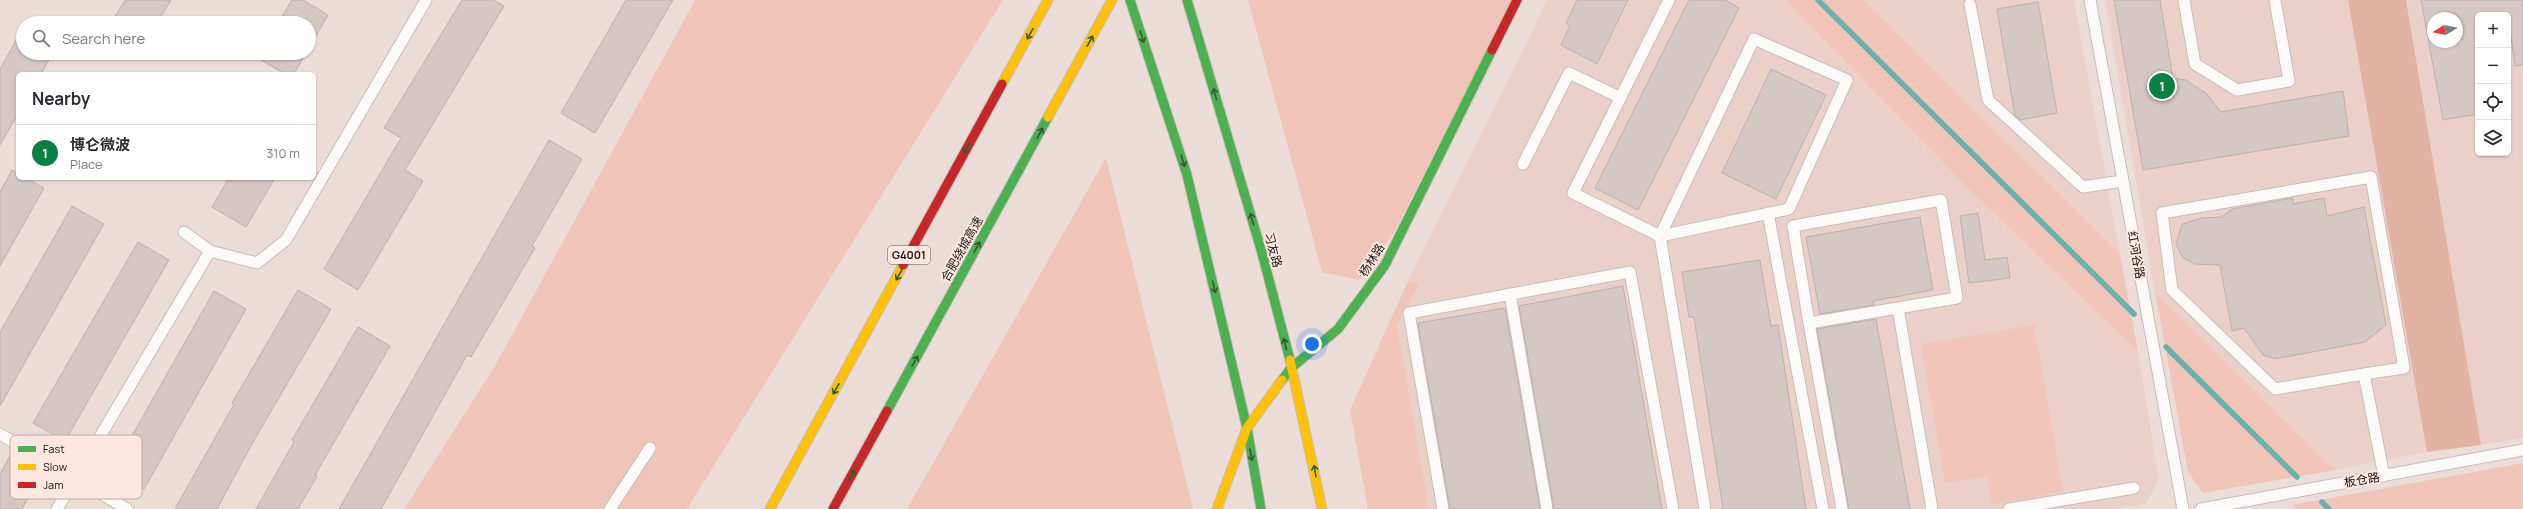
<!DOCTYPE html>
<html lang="en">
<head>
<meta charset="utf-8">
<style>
	:root { --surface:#fff; --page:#f7f7f7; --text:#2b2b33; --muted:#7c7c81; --line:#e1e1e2; --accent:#0b8043 }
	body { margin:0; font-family:Manrope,"Noto Sans SC",sans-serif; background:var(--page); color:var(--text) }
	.controls { position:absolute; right:12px; top:12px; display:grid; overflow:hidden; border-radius:6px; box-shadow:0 1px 3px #0004 }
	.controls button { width:36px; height:36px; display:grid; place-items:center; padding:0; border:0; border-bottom:1px solid var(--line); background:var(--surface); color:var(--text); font:20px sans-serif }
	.compass { position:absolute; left:2427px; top:12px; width:36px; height:36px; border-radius:50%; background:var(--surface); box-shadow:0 1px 3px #0004; rotate:260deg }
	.you { position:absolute; left:1312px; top:344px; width:14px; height:14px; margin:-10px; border:3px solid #fff; border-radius:50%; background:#1a73e8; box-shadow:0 0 0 6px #1a73e833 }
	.badge { display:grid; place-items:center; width:26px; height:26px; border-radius:50%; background:var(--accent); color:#fff; font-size:13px; font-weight:700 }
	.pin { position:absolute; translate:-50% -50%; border:2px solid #fff; box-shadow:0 1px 4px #0006 }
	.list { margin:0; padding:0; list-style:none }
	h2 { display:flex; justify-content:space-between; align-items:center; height:52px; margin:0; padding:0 16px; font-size:17px }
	h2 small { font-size:13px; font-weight:400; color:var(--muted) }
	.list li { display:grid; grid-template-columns:26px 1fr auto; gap:12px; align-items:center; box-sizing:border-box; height:56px; padding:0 16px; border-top:1px solid var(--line) }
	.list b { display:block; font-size:15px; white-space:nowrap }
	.list p { margin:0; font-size:13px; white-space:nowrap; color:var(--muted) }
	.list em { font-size:13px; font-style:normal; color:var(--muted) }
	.icon { flex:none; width:22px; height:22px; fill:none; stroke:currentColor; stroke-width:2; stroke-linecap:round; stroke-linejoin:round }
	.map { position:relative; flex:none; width:2523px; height:509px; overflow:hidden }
	.search { position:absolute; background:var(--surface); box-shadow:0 1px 3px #0004; left:16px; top:16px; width:300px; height:44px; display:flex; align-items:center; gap:10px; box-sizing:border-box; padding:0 14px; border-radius:22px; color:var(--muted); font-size:15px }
	.panel { position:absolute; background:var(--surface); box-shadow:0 1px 3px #0004; left:16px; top:72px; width:300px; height:108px; border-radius:6px }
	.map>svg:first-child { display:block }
	.built { fill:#ebd0c9; fill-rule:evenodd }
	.green { fill:#f0c4b8 }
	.forest { fill:#e1b1a3 }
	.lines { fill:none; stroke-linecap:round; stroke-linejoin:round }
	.stream { stroke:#68b0aa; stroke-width:5.5 }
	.building { fill:#d3c6c3; stroke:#bcafad; fill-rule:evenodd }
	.lane-casing { stroke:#c7bbb7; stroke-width:13 }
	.fast-casing { stroke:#c7bbb7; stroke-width:11 }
	.slow-casing { stroke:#c7bbb7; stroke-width:11 }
	.jam-casing { stroke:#c7bbb7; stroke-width:11 }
	.lane { stroke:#fcfaf9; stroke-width:11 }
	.fast { stroke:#4caf50; stroke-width:9 }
	.slow { stroke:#ffc107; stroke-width:9 }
	.jam { stroke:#c62828; stroke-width:9 }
	.oneway { stroke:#345b2f }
	.labels { text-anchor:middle; stroke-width:4; stroke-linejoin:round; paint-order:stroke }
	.shield { fill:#fde7e0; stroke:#635551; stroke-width:1 }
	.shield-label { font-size:11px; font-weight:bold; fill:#211714 }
	.street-label { font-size:12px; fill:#211714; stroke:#fde7e0 }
	.key { fill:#fde7e0; stroke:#bba9a3; stroke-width:1 }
	.key-label { font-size:11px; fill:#211714 }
</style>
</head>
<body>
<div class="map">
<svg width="2523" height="509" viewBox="0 0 2523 509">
	<rect width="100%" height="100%" fill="#ecdcd8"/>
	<path class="built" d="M1547 0H1785L1968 188 2138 352 2159 480 2146 503 2114 509H1429L1397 326 1418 284 1408 281Z
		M1864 0H2074L2120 254Z
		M2105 0H2348L2427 452 2335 470 2155 292Z
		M2406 0H2523V438L2481 445ZM2478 15H2508V153H2478ZM2433 18H2457V42H2433Z"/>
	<path class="green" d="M695 0H1003L687 509H404L495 366Z
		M1248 0H1512L1394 232 1359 280 1322 272Z
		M1785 0H1864L2120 254 2138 352 1968 188Z
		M1106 158 1193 509H907Z
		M1408 281 1419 284 1397 326 1429 509H1368L1350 410Z
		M2155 292 2335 470 2203 493 2188 472Z
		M2034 325 2063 492 1992 504 1987 476 1945 483 1921 344Z
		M2523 463V509H2296L2292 505Z"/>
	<path class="forest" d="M2348 0H2406L2481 445 2427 452Z"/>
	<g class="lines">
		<path class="stream" d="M1818 0 2134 314
			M2166 347 2297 477
			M2322 502 2329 509"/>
	</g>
	<path class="building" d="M125 0H171L157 23H111Z
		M292 0H303L328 15 309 48V23H278Z
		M462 0H493L504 6 405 170 423 181 358 290 324 269 401 138 384 128Z
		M626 0H673L595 133 561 113Z
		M1577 0H1628L1597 64 1561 45 1570 26 1566 23Z
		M1689 0H1725L1739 8 1638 210 1595 188Z
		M2114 0H2160L2173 78 2186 80 2207 94 2221 112 2343 91 2349 136 2143 170Z
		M2421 0H2523V65L2515 66 2508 15H2478V114L2443 120ZM2433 18H2457V42H2433Z
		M2038 2 2057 113 2020 120 2015 116 1997 9Z
		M23 28V53H53L41 74H18V114L0 145V69Z
		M249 53H306L294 74H285Z
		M1771 69 1826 95 1776 199 1722 173Z
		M549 140 582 159 532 246 535 248 471 357 467 355 381 509H339Z
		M12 170 18 174V178H26L44 188 0 266V192Z
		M229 178H275L246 227 212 207Z
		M2293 198V204L2324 198 2327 216 2364 207 2386 325 2365 342 2275 359 2263 355 2244 328 2232 331 2220 265 2195 264 2183 258 2176 244 2182 224 2202 218 2222 217 2232 209Z
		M72 206 104 224 0 406V332Z
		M1978 213 1985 260 2007 257 2010 278 1969 283 1960 216Z
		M1920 217 1933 290 1873 301 1874 305 1820 314 1806 237Z
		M138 242 169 260 65 441 33 423Z
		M1760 260 1771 326 1778 325 1806 509H1723L1694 317H1689L1682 272Z
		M1623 286 1662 509H1554L1519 306Z
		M298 290 331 309 253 442 217 509H175L234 404 232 403Z
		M214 291 246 309 144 489 112 471Z
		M1505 308 1540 509H1450L1418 323Z
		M1876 319 1910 509H1849L1817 329Z
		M358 327 390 346 315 475 317 476 298 509H256L294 442 292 440Z
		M11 454 43 472 22 509H0V474Z"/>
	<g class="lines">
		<g class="lane-casing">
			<path id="lane" d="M1669 0 1573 193 1660 236 1789 209 1847 80 1754 39 1660 236 1705 509
				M2090 0 2183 509
				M2184 0 2195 64 2237 90 2289 81 2275 0
				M1970 4 1988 100 2083 187 2122 181
				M1523 164 1569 73 1621 98
				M1768 213 1823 509
				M184 232 210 251
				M1510 294 1547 509
				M1809 323 1793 226 1941 200 1957 298 1898 308
				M2364 374 2404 368 2371 177 2162 213 2172 290 2275 389 2364 374 2384 476
				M0 434 127 509
				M57 509 210 251 257 263 286 240 426 0
				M610 509 650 448
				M1443 509 1409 313 1630 272 1673 509
				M1842 509 1809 323 1898 308 1932 509
				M2009 509 2134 488
				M2201 509 2523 450"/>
		</g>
		<g class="fast-casing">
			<path id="fast" d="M1130 0 1187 175 1247 428 1261 509
				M1187 0 1262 253 1290 360
				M1282 380 1291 368 1338 329 1385 265 1492 50
				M887 411 1048 117"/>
		</g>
		<g class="slow-casing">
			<path id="slow" d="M1002 84 1048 0
				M1048 117 1112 0
				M1290 360 1322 509
				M770 509 903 265
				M1217 509 1247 428 1282 380"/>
		</g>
		<g class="jam-casing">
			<path id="jam" d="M1492 50 1517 0
				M903 265 1002 84
				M833 509 887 411"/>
		</g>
		<use href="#lane" class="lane"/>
		<use href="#fast" class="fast"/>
		<use href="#slow" class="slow"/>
		<use href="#jam" class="jam"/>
	</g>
	<defs><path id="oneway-shaft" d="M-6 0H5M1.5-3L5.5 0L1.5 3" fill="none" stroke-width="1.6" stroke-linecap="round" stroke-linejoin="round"/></defs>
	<g class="oneway">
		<use href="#oneway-shaft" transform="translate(1030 34) rotate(119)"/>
		<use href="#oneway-shaft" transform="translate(1142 37) rotate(72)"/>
		<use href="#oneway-shaft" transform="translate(1090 41) rotate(-61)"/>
		<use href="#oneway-shaft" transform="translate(1215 94) rotate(-106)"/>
		<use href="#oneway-shaft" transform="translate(1040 133) rotate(-61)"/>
		<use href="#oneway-shaft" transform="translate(967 148) rotate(119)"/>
		<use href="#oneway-shaft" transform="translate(1183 161) rotate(72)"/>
		<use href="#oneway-shaft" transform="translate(1252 219) rotate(-106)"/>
		<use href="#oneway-shaft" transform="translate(977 247) rotate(-61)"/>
		<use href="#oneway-shaft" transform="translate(899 275) rotate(119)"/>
		<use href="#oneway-shaft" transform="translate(1214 287) rotate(77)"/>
		<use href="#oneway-shaft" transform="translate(1285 344) rotate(-105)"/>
		<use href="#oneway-shaft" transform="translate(915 361) rotate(-61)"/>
		<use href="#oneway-shaft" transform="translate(836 389) rotate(119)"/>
		<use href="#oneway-shaft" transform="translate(1251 455) rotate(80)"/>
		<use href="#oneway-shaft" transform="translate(1315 471) rotate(-100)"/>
		<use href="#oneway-shaft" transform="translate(852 475) rotate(-61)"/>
	</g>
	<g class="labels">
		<rect class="shield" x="888" y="246" width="42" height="18" rx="3"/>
		<g class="shield-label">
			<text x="909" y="259">G4001</text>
		</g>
		<g class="street-label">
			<text transform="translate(962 249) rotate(-61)" y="4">合肥绕城高速</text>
			<text transform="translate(1273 250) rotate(75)" y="4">习友路</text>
			<text transform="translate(2136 255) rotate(80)" y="4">红河谷路</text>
			<text transform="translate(1372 260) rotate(-58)" y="4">杨林路</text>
			<text transform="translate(2362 480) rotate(-10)" y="4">板仓路</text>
		</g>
	</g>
	<rect x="10" y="435" width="132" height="64" rx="6" class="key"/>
	<rect x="18" y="446" width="18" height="6" fill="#4caf50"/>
	<rect x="18" y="464" width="18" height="6" fill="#ffc107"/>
	<rect x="18" y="482" width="18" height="6" fill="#c62828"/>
	<g class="key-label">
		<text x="43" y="453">Fast</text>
		<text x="43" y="471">Slow</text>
		<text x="43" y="489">Jam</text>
	</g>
</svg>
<div class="controls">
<button>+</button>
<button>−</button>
<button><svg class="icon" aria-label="locate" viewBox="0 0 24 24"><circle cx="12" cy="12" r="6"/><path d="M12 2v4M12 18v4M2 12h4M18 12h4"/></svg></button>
<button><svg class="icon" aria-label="layers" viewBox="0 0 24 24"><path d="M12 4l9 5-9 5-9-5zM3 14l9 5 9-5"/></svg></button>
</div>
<svg class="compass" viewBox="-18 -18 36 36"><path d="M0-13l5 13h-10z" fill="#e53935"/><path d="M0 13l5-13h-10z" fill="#7c7c81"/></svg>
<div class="you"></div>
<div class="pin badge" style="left:2162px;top:86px">1</div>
<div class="search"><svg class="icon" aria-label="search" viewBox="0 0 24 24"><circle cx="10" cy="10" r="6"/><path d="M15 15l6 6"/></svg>Search here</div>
<section class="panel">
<h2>Nearby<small></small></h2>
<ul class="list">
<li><span class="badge">1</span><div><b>博仑微波</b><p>Place</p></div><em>310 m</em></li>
</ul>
</section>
</div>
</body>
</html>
